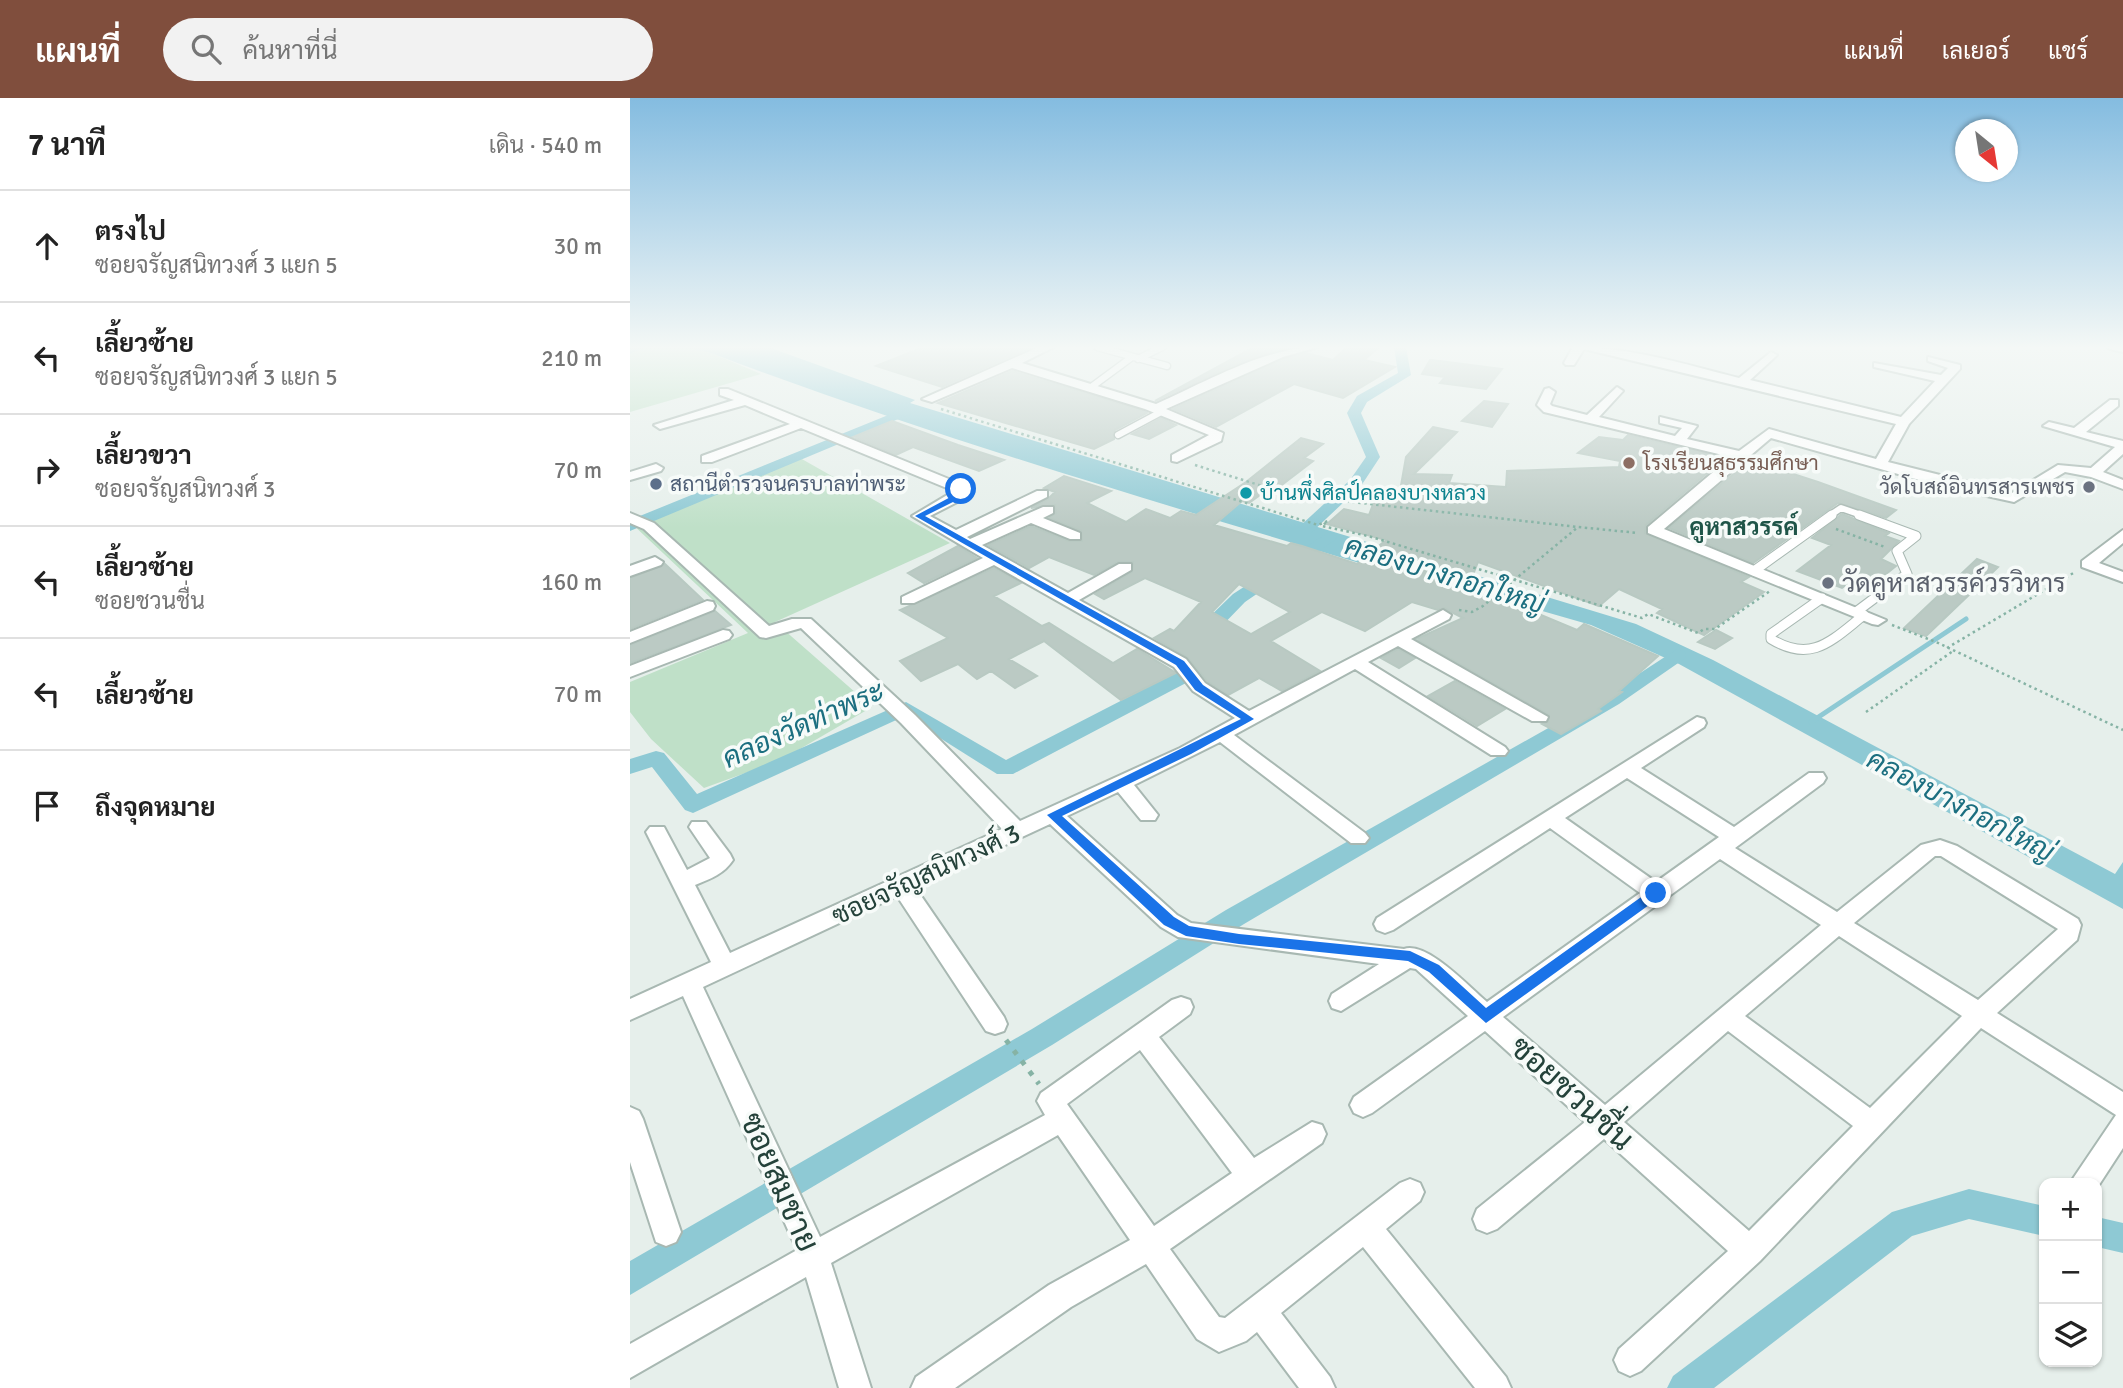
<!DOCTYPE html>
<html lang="th">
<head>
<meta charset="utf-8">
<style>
	:root { --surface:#fff; --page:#f2f2f2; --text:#222; --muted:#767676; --line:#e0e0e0; --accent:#804e3d }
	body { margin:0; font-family:Signika,Sarabun,sans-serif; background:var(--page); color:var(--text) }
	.controls { position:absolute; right:21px; bottom:21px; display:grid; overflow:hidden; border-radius:14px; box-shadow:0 2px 5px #0004 }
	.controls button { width:63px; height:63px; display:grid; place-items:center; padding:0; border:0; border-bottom:2px solid var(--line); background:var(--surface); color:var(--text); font:35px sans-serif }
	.compass { position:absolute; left:1325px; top:21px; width:63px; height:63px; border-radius:50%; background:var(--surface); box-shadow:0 2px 5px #0004; rotate:150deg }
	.stop { position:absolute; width:21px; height:21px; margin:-16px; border:5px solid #1a73e8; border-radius:50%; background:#fff }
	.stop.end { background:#1a73e8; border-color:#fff; box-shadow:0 2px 7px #0008 }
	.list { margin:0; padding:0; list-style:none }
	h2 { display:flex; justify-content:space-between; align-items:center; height:91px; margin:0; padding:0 28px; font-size:30px }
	h2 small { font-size:23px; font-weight:400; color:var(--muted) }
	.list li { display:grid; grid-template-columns:46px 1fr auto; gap:21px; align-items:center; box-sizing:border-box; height:112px; padding:0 28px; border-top:2px solid var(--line) }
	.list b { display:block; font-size:26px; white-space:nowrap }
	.list p { margin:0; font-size:23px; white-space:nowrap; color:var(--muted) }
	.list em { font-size:23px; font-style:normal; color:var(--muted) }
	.icon { flex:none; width:38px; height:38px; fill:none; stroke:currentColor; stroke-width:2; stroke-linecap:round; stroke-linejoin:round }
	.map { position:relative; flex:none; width:1493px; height:1290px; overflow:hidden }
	header { display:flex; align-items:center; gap:42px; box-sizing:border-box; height:98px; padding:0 35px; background:var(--accent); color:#fff }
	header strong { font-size:33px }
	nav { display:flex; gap:38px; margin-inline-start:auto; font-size:24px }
	.search { width:490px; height:63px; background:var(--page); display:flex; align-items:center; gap:18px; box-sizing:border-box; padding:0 24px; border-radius:38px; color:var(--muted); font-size:26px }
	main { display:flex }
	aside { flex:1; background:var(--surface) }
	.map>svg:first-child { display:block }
	.green { fill:#bfe0c8 }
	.water { fill:#8ec9d4 }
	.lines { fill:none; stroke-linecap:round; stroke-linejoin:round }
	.stream { stroke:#8ec9d4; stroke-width:5 }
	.canal { fill:#8ec9d4; fill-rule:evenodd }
	.building { fill:#bbcac4; stroke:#b8c9c2; stroke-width:2; fill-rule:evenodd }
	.lane-far1-casing { stroke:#a8b8b2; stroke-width:9 }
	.lane-casing { stroke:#a8b8b2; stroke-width:11 }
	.street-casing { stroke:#a8b8b2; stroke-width:4 }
	.path-far1 { stroke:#86b3a5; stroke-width:2.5; stroke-dasharray:2.5 3.5; stroke-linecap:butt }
	.path { stroke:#86b3a5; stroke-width:5; stroke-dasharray:5 8; stroke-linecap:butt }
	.lane-far1 { stroke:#fff; stroke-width:6 }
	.lane { stroke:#fff; stroke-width:9 }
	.street { fill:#fff; fill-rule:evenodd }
	.route { fill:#1a73e8 }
	.education-dot { fill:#8d6e63; stroke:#f7fbf9; stroke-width:2.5 }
	.service-dot { fill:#5c6f8a; stroke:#f7fbf9; stroke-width:2.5 }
	.worship-dot { fill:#6b7280; stroke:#f7fbf9; stroke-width:2.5 }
	.culture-dot { fill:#0f9aa8; stroke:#f7fbf9; stroke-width:2.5 }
	.labels { text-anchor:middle; stroke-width:7; stroke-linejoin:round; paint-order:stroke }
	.far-education-label { font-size:21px; fill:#785e54; stroke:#f7fbf9; text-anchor:start }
	.far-service-label { font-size:21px; fill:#4e5e75; stroke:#f7fbf9; text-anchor:start }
	.far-worship-label { font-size:21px; fill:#5b616d; stroke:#f7fbf9; text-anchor:end }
	.far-culture-label { font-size:21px; fill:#0d838f; stroke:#f7fbf9; text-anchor:start }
	.far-quarter-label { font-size:24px; font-weight:bold; fill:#1f5548; stroke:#f7fbf9 }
	.worship-label { font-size:26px; fill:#5b616d; stroke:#f7fbf9; text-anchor:start }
	.street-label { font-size:26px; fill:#24423a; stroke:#f7fbf9 }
	.water-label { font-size:28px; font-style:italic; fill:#1c6f80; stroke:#f7fbf9 }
	.near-street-label { font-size:32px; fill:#24423a; stroke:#f7fbf9 }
</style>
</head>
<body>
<header>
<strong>แผนที่</strong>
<div class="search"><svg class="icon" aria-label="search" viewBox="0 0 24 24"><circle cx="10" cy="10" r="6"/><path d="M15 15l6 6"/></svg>ค้นหาที่นี่</div>
<nav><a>แผนที่</a><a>เลเยอร์</a><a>แชร์</a></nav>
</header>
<main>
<aside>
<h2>7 นาที<small>เดิน · 540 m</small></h2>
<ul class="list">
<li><svg class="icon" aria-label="ahead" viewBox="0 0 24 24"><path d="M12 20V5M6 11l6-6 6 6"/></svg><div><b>ตรงไป</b><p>ซอยจรัญสนิทวงศ์ 3 แยก 5</p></div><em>30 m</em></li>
<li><svg class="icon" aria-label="left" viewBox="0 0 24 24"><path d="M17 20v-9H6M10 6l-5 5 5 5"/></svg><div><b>เลี้ยวซ้าย</b><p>ซอยจรัญสนิทวงศ์ 3 แยก 5</p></div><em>210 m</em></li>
<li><svg class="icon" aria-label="right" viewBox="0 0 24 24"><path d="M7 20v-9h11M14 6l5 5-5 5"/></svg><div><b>เลี้ยวขวา</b><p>ซอยจรัญสนิทวงศ์ 3</p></div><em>70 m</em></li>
<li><svg class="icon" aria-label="left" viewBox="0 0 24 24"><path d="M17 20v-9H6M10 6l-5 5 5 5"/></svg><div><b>เลี้ยวซ้าย</b><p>ซอยชวนชื่น</p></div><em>160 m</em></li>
<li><svg class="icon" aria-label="left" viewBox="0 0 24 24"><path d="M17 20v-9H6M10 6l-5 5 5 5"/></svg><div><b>เลี้ยวซ้าย</b></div><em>70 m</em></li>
<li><svg class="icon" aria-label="arrive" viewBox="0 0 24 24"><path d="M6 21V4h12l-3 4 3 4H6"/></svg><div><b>ถึงจุดหมาย</b></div></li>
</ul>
</aside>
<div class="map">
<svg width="1493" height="1290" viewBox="0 0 1493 1290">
	<rect width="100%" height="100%" fill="#e6efeb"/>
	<path class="green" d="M0 249H55L81 255 131 276 0 314Z
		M163 356 320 445 145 524 242 609 151 662 74 690 21 641 0 614V584L118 535 0 424Z"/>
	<path class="water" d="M55 249H138L285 302 280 305 1006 526 1083 562 1485 776 1493 764V811L1049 566 961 527 821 487 817 491C570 417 321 346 81 255Z"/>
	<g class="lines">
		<path class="stream" d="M1181 624 1336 521"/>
		<path class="canal" d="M0 249H14L0 256Z
			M764 249H776L781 277 737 304 731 315 750 359 731 388 681 435H669V429L720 382 736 359 717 315 727 298 768 275Z
			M278 309 290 312 0 433V422Z
			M699 434 707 439 705 442 615 504 585 535 597 561 594 565 383 676H367L275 618 63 715 55 712 22 669 0 676V661L26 653 34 655 67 696 276 604 376 662 576 559 566 534 568 530 603 496Z
			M1047 551 1054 553 1057 557 1054 561 989 606 614 826 422 947 0 1197V1163L402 931 596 812 975 598Z
			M1339 1091 1414 1108V1138L1339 1121 1282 1138 1084 1290H1037L1043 1278 1262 1114Z
			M1467 1119 1493 1125V1155L1467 1149Z"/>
	</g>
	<path class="building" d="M294 249H402L312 289 246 268Z
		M624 249 658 250 604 267 525 303Z
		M717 249H749L734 262 765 269 713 300 664 286 586 329 543 311 654 261 676 255 703 262Z
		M800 262H802L872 271 856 291 810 285 815 279 792 276Z
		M382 273 514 313 517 315 485 332 484 341 464 351 308 305Z
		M854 303 878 306 862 329 832 323Z
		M531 320 546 327 519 341 502 336Z
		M262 323 328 347 374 362 349 373 283 349 266 357 223 339Z
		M803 329 827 334 784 376 822 377 819 385 876 389 877 373 989 369 990 363 948 355 969 339 993 342 998 337 1095 360 1016 427 1015 435 1119 479 1111 484 1134 494 1074 537 1027 515 1032 511 989 491 969 508 848 464 839 487 947 532 954 526 1028 558 989 593 992 594 968 611 971 613 931 636 912 626 918 624 919 617 786 541 833 520 814 510 808 512 782 504 735 533 692 514 641 543 690 573 652 593 629 580 598 597 577 583 557 559 524 540 540 531 544 533 571 504 515 480 474 501 465 496 502 474 503 464H488L464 477 419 459 399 470 358 447 401 428 439 443H452L451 433 419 420 426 415 425 407 401 410 418 401 425 394 414 390 434 378 481 393 457 405 496 424 516 411 540 420 551 413 566 417 616 384 671 340 693 346 674 360 683 363 645 392 640 390 619 405 612 403 584 427 657 448 661 445 672 448 727 466 756 442 697 426 714 411 739 417 745 401 751 402 753 397 769 399 776 359ZM609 486 660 514 621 536 582 514Z
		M1120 362 1188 384 1266 412 1256 420 1208 405 1123 465 1039 430Z
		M1212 416 1259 435 1255 438 1269 443 1251 461 1266 468 1251 480 1243 477 1230 486 1222 483 1212 490 1167 473 1201 447 1182 440Z
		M328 448 347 460 294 485 278 475Z
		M1347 461 1368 469 1296 538 1274 530Z
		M35 466 73 502 0 531V480Z
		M364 470 391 485 364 498 412 528 419 525 483 565 507 551 546 575 491 602 414 543 379 561 407 578 385 590 361 573 347 581 328 566 291 583 270 563 318 540 270 512Z
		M85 513 101 527 0 565V547Z
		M1086 532 1102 540 1085 551 1068 544Z
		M768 551 785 560 769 570 751 560Z
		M825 583 875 611 847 628 798 598Z"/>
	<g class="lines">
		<g class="lane-far1-casing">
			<path id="lane-far1" d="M467 249 537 268
				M508 261 532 249
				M460 290 502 259
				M488 337 531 314
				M1199 418 1211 410 1234 418"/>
		</g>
		<g class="lane-casing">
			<path id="lane" d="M1124 473 1202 417
				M1192 500 1141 536V541C1182 566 1202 542 1234 517
				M1226 514 1277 476 1267 453 1286 438 1229 417"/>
		</g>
		<g class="street-casing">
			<path id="street" d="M409 249H424L392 265 526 306C574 285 635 249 688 249L653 259 536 311 593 335 591 343 547 364 542 363V357L579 337 515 311 382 270 302 304 292 301Z
				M943 249C1000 249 1054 266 1109 280L1141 254 1147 257 1145 259 1120 282 1271 319 1305 283 1244 269V265L1311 277 1318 270 1298 263V259L1330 267V271L1279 326 1258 364 1382 395 1428 367 1461 370 1485 349 1413 328 1419 324 1444 330 1480 302H1488V308L1456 334 1493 343V356L1473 374 1493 382V391L1461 379 1435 374 1384 404 1307 387 1141 340 1034 431 1256 522 1248 527 1242 526 1018 435V429L1101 359 914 314 907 307 915 291 919 290 925 294 920 306 922 308 957 317 987 289 993 293 969 319 1045 338 1052 330 1030 325V319L1067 328 1057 341 1109 353 1139 331 1246 361 1266 326 954 251 944 267H936L934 265Z
				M1478 249H1493V254L1480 251Z
				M90 291H98L336 388 337 399 300 418 326 432 407 393H417V399L337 439 340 441 413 409H423V415L413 420 450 435V441H440L401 425 352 447 438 495 489 466H501V472L449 502 556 561 575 585 619 613 813 512 821 517 819 521 781 541 918 619 916 623H902L768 548 738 564 875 649 878 653 875 657H861L725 571 604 637 735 735 739 740 735 745H721L590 644 504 687 528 717 525 722H511L488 694 437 718 547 817 561 825 774 851C797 843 839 889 857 904L1010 795 920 730 763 832 755 835 747 832 744 826 747 820 1067 619 1074 621 1076 625 1074 629 1011 670 1104 729 1179 675H1193L1196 680 1193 685 1105 750 1207 814 1291 747 1310 742 1327 748 1448 821 1451 827 1447 842 1367 915 1493 994V1050L1467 1090V1085H1440L1486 1017 1351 930 1130 1163 1011 1273 1000 1278 989 1273 984 1262 989 1251 1098 1153 974 1041 867 1131 857 1135 847 1131 843 1121 847 1111 955 1024 855 933 742 1015 733 1019 724 1015 720 1007 724 999 838 918 786 871 780 870 711 913 702 910 699 903 702 896 749 866 548 839 531 829 420 726 285 789 374 919 377 926 374 933 365 936 356 933 267 798 73 889 190 1139 415 1017 407 1003 411 995 542 902 551 899 560 902 563 909 560 916 529 939 624 1060 682 1024 692 1027 696 1036 692 1045 540 1151 589 1219 595 1220 770 1085 780 1081 790 1085 794 1094 790 1103 756 1131 876 1279 881 1290H845L733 1149 651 1215 700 1279 705 1290H669L627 1234 616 1243 589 1254 567 1241 516 1166 441 1209 325 1290H281L286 1279 419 1187 500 1142 428 1037 201 1165 241 1290H209L176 1179 0 1280V1246L167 1152 53 898 0 922V901L81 864 16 734 20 729H34L57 772 80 760 59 729 62 724H76L100 756 103 762C94 776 80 781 65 787L100 855 372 731 271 625 171 530 136 540 130 539 14 431 0 425V415L24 425 139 528 162 521H181L285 617 390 723 550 650 605 620 563 593 544 569 364 467 284 505H272V499L353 460 282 418 324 393 171 330 82 364H72V358L160 326 115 307 30 331 24 327 104 302 90 297ZM997 680 1089 739 1026 784 935 720ZM1305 758H1311L1428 831 1348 902 1224 825ZM1090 761 1191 827 975 1007 873 919ZM1209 838 1332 918 1240 1010 1115 918ZM1098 933 1223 1028 1119 1133 994 1024ZM510 952 602 1075 524 1128 437 1006Z
				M26 366 33 370 31 373 0 382V374Z
				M1493 432V445L1469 465 1493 474V484L1452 469V463Z
				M25 459 33 464 31 467 0 478V468Z
				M77 503 83 504 85 508 83 512 0 545V534Z
				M93 532 99 533 102 537 99 541 0 579V568Z
				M0 1009 9 1013 13 1021 51 1134 46 1144 36 1148 26 1144 0 1064Z"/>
		</g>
		<path class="path-far1" d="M311 311 688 427 698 423 692 428 738 438 1012 520 1018 516 1068 535 1074 531H1085L1140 493
			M565 367 645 392 722 404 948 429
			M1206 431 1255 449
			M829 512 842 514 853 508 948 429 1008 435
			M1262 527 1306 544 1493 632
			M1317 550 1445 474
			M1236 614 1323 553"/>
		<path class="path" d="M376 942 409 986"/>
		<use href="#lane-far1" class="lane-far1"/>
		<use href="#lane" class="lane"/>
		<use href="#street" class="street"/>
	</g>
	<linearGradient id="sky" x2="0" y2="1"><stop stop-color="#84bce0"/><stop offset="0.58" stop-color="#f4f8f6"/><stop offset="1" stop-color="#f4f8f6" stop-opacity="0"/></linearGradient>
	<rect width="1493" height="430" fill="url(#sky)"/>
	<path class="route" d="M328 389H334L335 398 295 418 554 563 573 587 624 621 561 656 432 718 544 819 559 828 609 836 780 853 809 867 856 910 1021 792H1030V799L856 925 799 874 778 863 609 846 556 838 534 827 417 717 611 621 565 592 546 567 285 418 328 395Z"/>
	<circle class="education-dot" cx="999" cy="365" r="7"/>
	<circle class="service-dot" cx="26" cy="386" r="7"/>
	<g class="worship-dot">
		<circle cx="1459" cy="389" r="7"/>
		<circle cx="1198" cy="485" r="7"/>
	</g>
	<circle class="culture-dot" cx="616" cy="395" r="7"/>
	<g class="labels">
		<g class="far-education-label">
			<text x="1013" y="372">โรงเรียนสุธรรมศึกษา</text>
		</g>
		<g class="far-service-label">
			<text x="40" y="393">สถานีตำรวจนครบาลท่าพระ</text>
		</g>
		<g class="far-worship-label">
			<text x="1445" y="396">วัดโบสถ์อินทรสารเพชร</text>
		</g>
		<g class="far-culture-label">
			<text x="630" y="402">บ้านพึ่งศิลป์คลองบางหลวง</text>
		</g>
		<g class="far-quarter-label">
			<text x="1114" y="437">คูหาสวรรค์</text>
		</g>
		<g class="worship-label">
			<text x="1212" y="494">วัดคูหาสวรรค์วรวิหาร</text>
		</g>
		<g class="street-label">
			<text transform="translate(296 776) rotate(-25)" y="9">ซอยจรัญสนิทวงศ์ 3</text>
		</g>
		<g class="water-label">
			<text transform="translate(815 476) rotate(17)" y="10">คลองบางกอกใหญ่</text>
			<text transform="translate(173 626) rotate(-24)" y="10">คลองวัดท่าพระ</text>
			<text transform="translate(1331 707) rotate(28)" y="10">คลองบางกอกใหญ่</text>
		</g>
		<g class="near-street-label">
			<text transform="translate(942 995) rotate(42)" y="11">ซอยชวนชื่น</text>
			<text transform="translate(150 1084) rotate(66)" y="11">ซอยสมชาย</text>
		</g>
	</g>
</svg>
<div class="controls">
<button>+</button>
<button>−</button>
<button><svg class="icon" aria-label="layers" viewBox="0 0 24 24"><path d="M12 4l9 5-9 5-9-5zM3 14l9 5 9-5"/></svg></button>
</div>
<svg class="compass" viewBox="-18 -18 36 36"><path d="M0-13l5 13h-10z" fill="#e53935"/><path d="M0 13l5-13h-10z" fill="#767676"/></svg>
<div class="stop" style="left:331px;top:391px"></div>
<div class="stop end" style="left:1026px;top:795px"></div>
</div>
</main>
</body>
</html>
